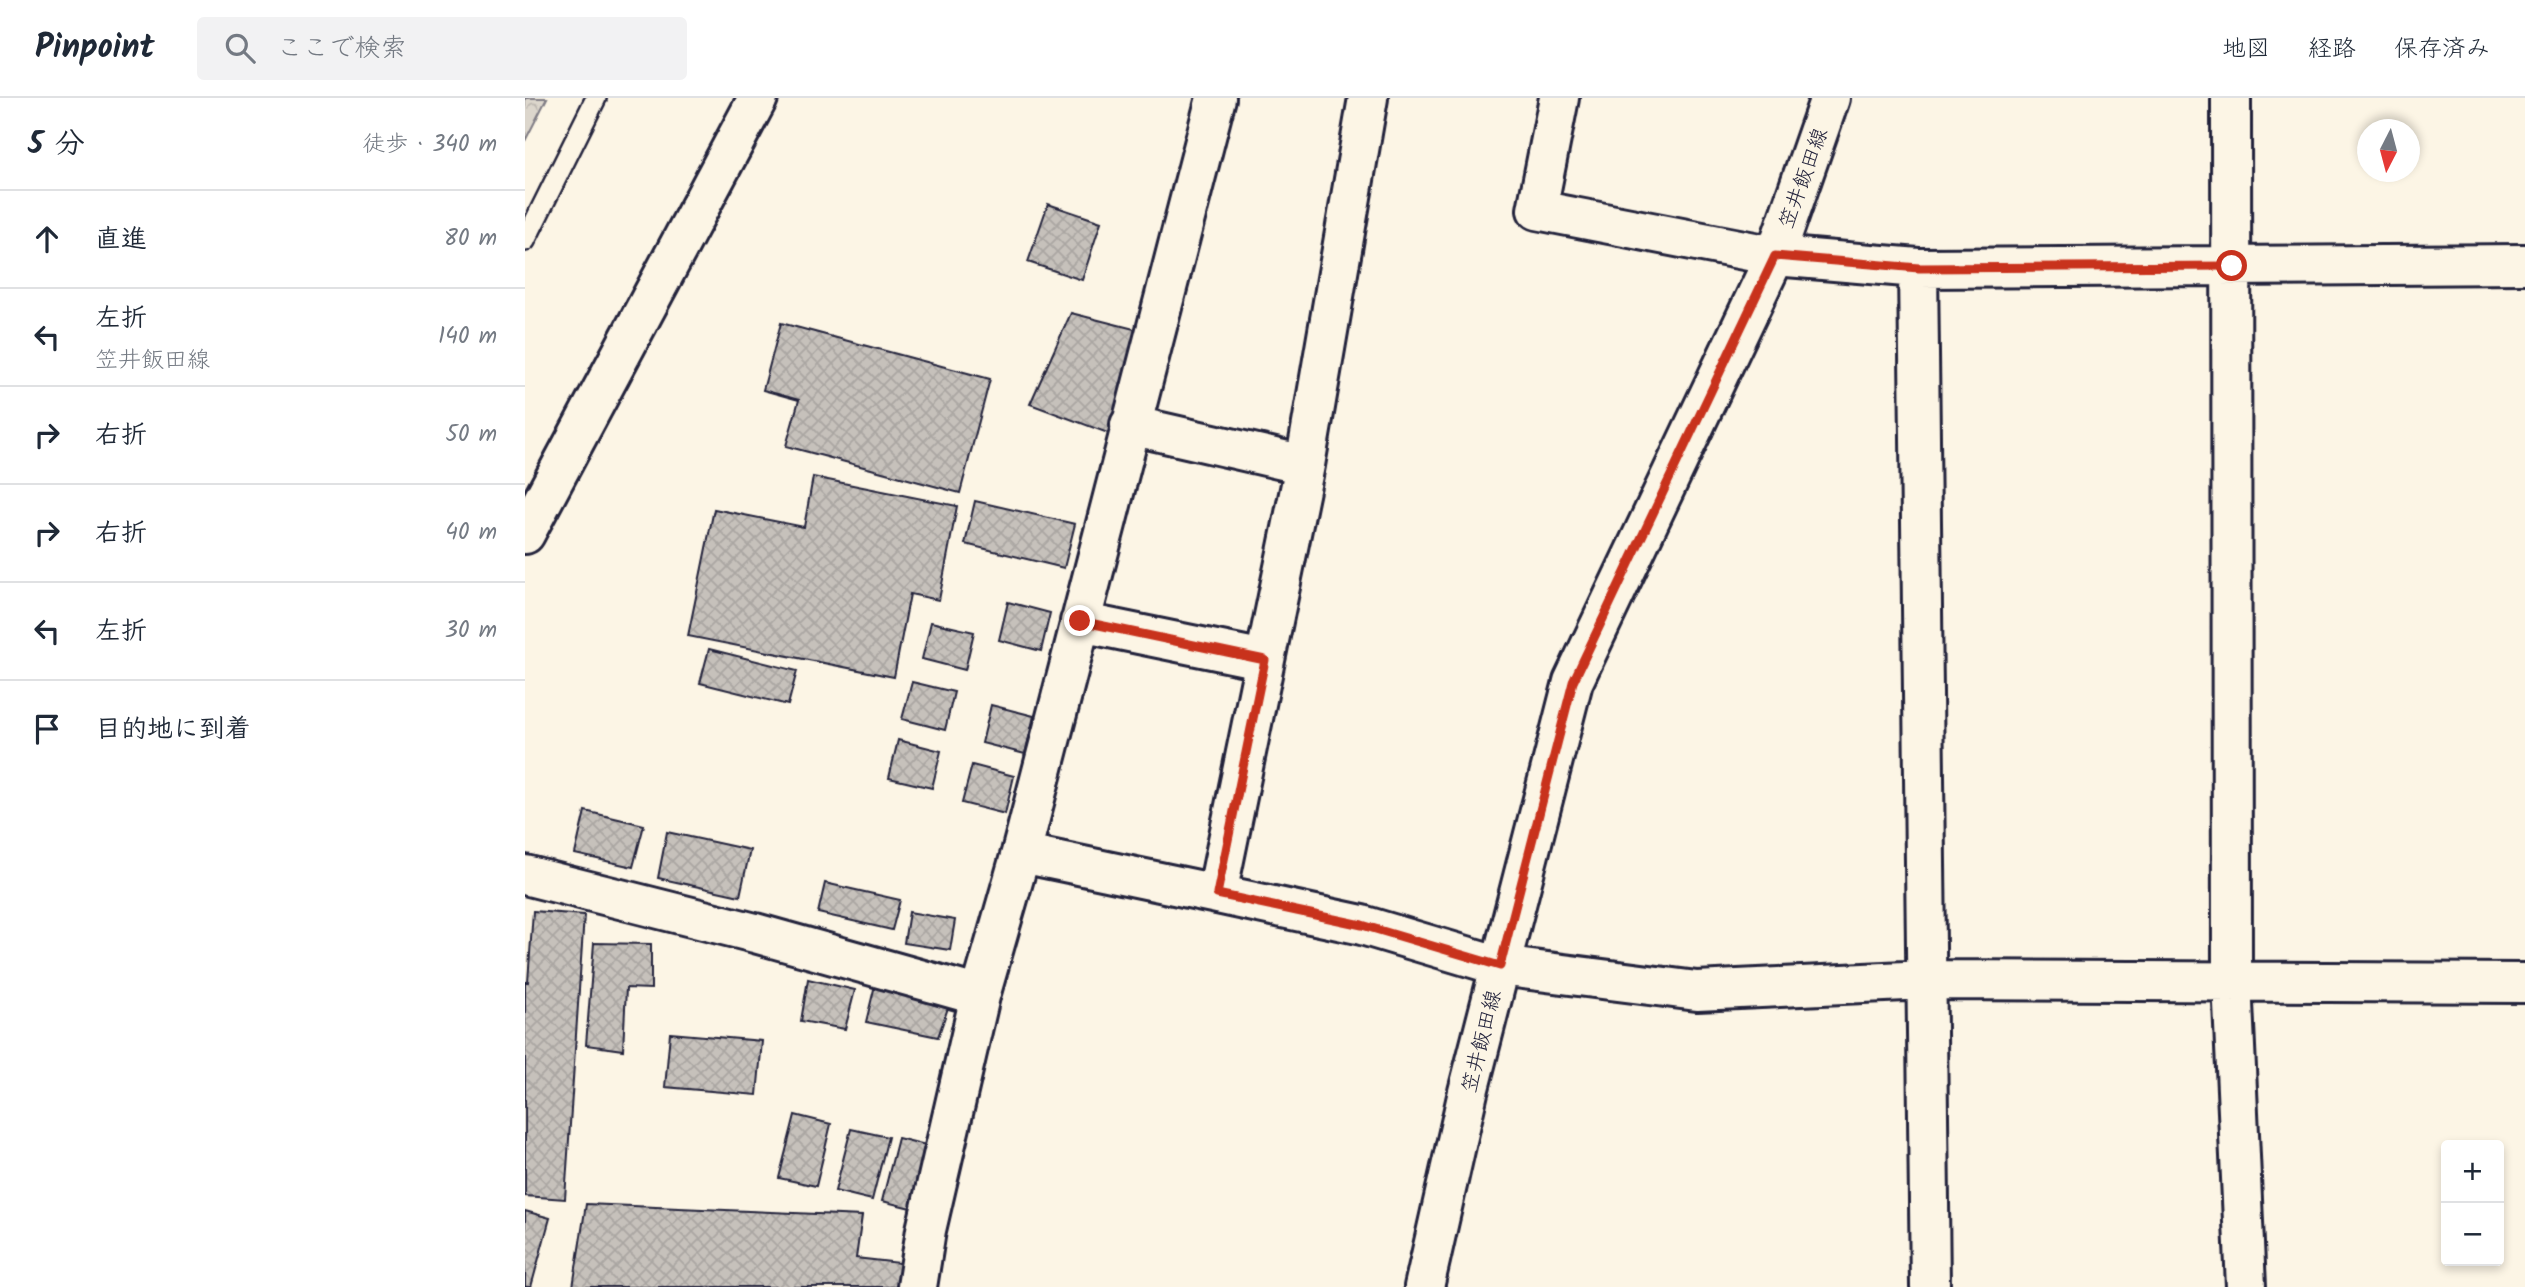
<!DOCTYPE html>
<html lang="ja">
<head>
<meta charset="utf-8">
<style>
	:root { --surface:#fff; --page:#f2f2f3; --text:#1f2937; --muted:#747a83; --line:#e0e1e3 }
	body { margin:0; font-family:Kalam,"Klee One",sans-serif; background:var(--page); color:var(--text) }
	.controls { position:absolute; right:21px; bottom:21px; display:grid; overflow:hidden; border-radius:7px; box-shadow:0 4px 10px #0003 }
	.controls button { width:63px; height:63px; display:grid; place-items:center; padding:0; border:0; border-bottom:2px solid var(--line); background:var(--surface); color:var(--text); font:35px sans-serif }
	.compass { position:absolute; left:1832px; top:21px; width:63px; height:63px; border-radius:50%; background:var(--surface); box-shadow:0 4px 10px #0003; rotate:186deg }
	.stop { position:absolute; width:21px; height:21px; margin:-16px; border:5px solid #c8321e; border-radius:50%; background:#fff }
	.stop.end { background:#c8321e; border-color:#fff; box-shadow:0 2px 7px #0008 }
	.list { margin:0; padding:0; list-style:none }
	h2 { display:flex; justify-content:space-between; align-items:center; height:91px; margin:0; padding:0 28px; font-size:30px }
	h2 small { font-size:23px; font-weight:400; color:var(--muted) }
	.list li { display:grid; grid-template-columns:46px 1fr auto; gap:21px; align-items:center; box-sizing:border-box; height:98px; padding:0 28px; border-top:2px solid var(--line) }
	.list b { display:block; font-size:26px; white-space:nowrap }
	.list p { margin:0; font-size:23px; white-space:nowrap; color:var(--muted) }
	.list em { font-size:23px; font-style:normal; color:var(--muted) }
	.icon { flex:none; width:38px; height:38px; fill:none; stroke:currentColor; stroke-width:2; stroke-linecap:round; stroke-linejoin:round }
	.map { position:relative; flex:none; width:2000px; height:1189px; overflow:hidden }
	header { display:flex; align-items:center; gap:42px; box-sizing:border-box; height:98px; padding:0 35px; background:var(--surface); border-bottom:2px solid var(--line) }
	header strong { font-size:33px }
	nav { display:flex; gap:38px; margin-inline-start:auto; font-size:24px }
	.search { width:490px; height:63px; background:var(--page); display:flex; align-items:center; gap:18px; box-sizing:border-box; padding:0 24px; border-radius:7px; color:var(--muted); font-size:26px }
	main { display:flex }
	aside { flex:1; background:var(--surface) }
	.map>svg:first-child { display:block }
	.park { fill:url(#park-crowns); stroke:#7f7c84; stroke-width:2 }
	.building { fill:url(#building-cross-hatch); stroke:#22223b; stroke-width:2 }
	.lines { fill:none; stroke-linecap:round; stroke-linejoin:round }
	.lane-casing { stroke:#22223b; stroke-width:24 }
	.street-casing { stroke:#22223b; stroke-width:44 }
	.secondary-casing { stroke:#22223b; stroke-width:44 }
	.lane { stroke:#fcf5e5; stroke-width:19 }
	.street { stroke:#fcf5e5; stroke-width:38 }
	.secondary { stroke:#fcf5e5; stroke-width:38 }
	.route { stroke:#c8321e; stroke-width:9 }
	.labels { text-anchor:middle; stroke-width:5; stroke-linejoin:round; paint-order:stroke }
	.street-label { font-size:21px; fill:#22223b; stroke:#fcf5e5 }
</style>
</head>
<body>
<header>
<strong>Pinpoint</strong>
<div class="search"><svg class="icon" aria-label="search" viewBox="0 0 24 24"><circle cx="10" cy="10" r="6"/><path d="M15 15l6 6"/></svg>ここで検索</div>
<nav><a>地図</a><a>経路</a><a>保存済み</a></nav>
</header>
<main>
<aside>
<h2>5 分<small>徒歩 · 340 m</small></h2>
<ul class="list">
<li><svg class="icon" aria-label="ahead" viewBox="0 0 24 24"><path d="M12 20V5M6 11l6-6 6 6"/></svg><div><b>直進</b></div><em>80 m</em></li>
<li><svg class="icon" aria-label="left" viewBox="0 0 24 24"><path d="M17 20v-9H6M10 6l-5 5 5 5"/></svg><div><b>左折</b><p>笠井飯田線</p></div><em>140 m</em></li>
<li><svg class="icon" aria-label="right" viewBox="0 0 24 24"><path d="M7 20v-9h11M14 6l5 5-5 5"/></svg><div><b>右折</b></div><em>50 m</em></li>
<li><svg class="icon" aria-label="right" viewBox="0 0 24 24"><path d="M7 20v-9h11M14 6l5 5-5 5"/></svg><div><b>右折</b></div><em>40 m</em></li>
<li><svg class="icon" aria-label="left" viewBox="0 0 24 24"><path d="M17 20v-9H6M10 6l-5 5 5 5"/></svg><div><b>左折</b></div><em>30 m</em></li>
<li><svg class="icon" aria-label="arrive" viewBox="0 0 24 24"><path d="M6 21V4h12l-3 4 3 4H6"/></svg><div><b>目的地に到着</b></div></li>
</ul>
</aside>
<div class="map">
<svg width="2000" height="1189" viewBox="0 0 2000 1189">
	<defs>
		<pattern id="park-crowns" width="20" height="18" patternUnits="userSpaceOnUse" patternTransform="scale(1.75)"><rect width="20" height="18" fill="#dcd6cc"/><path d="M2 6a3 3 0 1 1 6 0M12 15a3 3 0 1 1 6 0" fill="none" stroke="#bcb7b0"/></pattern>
		<pattern id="building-cross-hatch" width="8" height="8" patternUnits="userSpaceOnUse" patternTransform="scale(1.75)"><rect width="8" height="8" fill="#c6c1bb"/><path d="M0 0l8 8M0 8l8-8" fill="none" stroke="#aaa6a2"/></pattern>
	</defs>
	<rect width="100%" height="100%" fill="#fcf5e5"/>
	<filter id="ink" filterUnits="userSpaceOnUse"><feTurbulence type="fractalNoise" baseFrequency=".0143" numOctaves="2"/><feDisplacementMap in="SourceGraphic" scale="14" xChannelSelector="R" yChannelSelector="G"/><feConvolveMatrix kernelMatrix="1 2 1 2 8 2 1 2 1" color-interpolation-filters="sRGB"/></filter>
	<g filter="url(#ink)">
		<path class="park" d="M0 0H22L0 43Z"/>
		<path class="building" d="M523 106 576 124 557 182 503 164Z
			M546 215 613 232 588 337 505 306Z
			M256 225 465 281 435 395 261 348 274 302 238 292Z
			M288 379 432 408 414 502 385 496 369 579 163 538 189 411 279 429Z
			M450 403 550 426 539 470 440 446Z
			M483 504 525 515 516 553 474 542Z
			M406 524 449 534 440 572 397 561Z
			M184 551 272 573 263 607 175 585Z
			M387 584 429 594 420 632 377 621Z
			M466 607 509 618 500 656 457 645Z
			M373 642 416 653 407 690 364 680Z
			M447 667 489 678 480 716 437 705Z
			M60 713 119 727 108 769 50 756Z
			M142 734 225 752 215 798 133 780Z
			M300 785 375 802 367 832 293 815Z
			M8 813 59 817 40 1101 0 1098V884H3Z
			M384 814 430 822 425 852 379 845Z
			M69 845 126 846V891L101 890 98 952 61 947Z
			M352 879 427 898 413 939 341 924Z
			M283 881 330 892 320 931 276 923Z
			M145 935 237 943 232 997 140 989Z
			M270 1017 306 1026 291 1088 254 1080Z
			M326 1031 363 1039 347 1102 310 1093Z
			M373 1040 409 1049 394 1112 357 1103Z
			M61 1106 337 1118 331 1160 384 1166 378 1189H48Z
			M0 1113 25 1120 6 1189H0Z"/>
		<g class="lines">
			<g class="lane-casing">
				<path id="lane" d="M0 143 71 0"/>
			</g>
			<g class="street-casing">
				<path id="street" d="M1034 0 1012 112 1250 158 1393 170 2000 166
					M1706 0 1707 883 1721 1189
					M1393 170 1405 1189
					M605 327 780 367
					M555 524 740 562
					M496 755 692 796 780 367 843 0
					M0 777 230 835 455 898
					M692 796 837 827 975 868 1172 893 1401 882 2000 885
					M392 1189 401 1132 455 898 496 755 691 0"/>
			</g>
			<g class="secondary-casing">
				<path id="secondary" d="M0 436 233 0
					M899 1189 943 994 1048 584 1250 158 1305 0"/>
			</g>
			<use href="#lane" class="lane"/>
			<use href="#street" class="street"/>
			<use href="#secondary" class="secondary"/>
		</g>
	</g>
	<g class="lines" filter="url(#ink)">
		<path class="route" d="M555 523 740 562 692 796 837 827 975 868 1048 584 1250 158 1394 170 1707 168"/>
	</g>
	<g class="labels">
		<g class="street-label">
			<text transform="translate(1278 80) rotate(-70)" y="7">笠井飯田線</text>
			<text transform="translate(956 943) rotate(-76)" y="7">笠井飯田線</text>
		</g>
	</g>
</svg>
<div class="controls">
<button>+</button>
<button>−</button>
</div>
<svg class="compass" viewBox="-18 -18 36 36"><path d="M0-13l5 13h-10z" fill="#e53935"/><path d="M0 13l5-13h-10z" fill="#747a83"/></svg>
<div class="stop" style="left:1707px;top:168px"></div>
<div class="stop end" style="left:555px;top:523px"></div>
</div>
</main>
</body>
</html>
